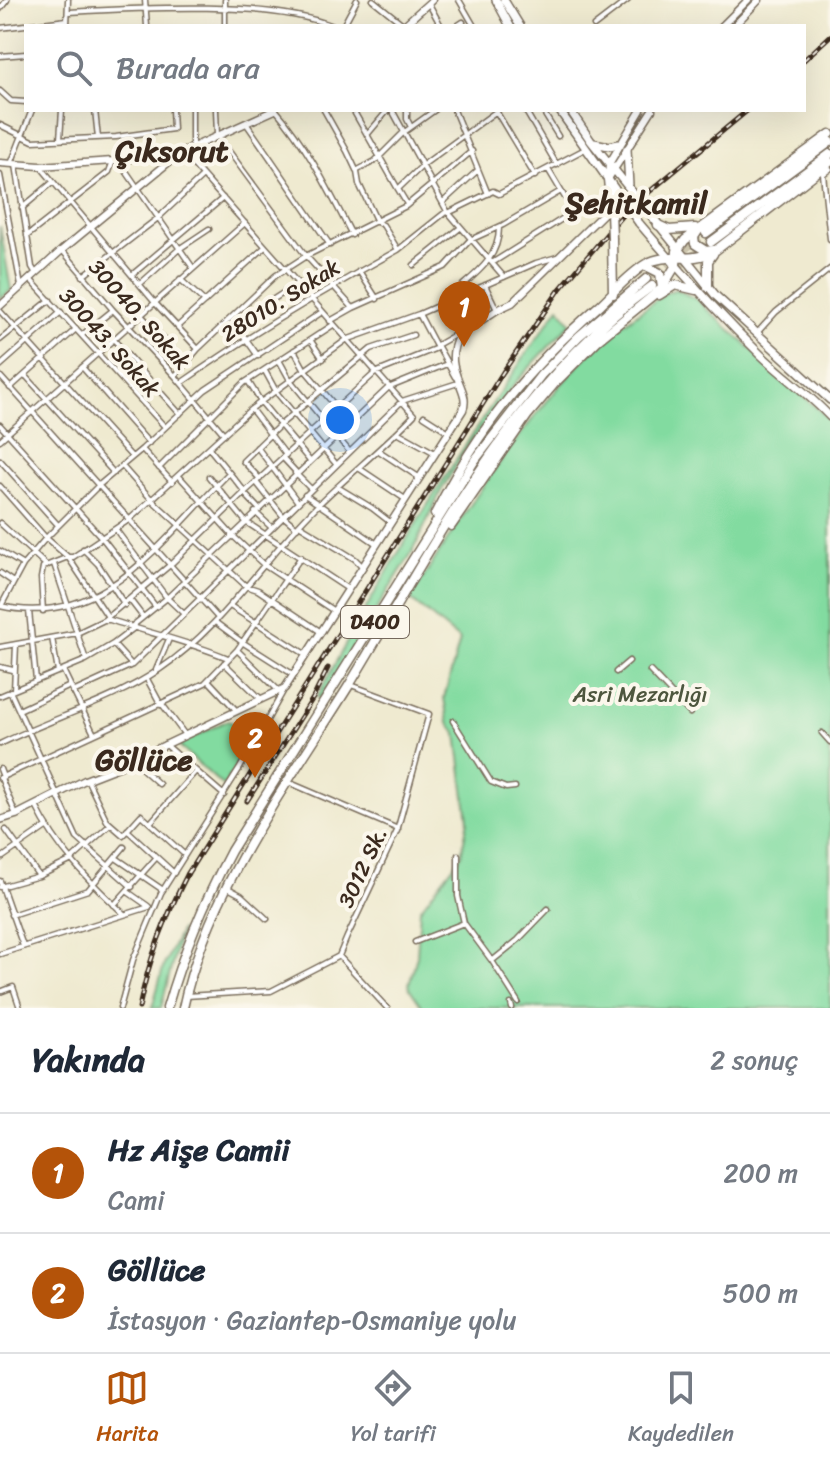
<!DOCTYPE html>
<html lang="tr">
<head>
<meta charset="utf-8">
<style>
	:root { --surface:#fff; --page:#f6f6f7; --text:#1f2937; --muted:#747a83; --line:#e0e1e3; --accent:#b45309 }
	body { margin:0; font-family:Sriracha,sans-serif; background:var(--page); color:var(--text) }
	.you { position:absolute; left:340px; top:420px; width:28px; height:28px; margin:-20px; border:6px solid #fff; border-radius:50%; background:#1a73e8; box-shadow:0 0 0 12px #1a73e833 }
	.badge { display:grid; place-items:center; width:52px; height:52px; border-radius:50%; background:var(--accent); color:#fff; font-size:26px; font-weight:700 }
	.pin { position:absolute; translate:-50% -66px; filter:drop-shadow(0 2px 4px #0008) }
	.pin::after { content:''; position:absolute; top:42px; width:28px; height:24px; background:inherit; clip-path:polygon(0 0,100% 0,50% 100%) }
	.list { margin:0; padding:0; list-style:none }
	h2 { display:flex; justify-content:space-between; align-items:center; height:104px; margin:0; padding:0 32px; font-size:34px }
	h2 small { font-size:26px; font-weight:400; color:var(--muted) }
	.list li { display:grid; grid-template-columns:52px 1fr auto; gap:24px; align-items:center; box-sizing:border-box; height:120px; padding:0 32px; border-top:2px solid var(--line) }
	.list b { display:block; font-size:30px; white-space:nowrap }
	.list p { margin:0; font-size:26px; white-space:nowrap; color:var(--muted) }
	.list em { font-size:26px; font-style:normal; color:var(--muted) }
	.icon { flex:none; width:44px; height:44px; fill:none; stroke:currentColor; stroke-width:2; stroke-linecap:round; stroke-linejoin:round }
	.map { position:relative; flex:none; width:830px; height:1008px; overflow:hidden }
	.search { position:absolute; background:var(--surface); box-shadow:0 8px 32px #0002; left:24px; right:24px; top:24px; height:88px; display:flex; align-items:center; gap:20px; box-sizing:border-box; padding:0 28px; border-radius:0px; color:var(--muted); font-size:30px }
	.sheet { height:344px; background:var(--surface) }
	nav { display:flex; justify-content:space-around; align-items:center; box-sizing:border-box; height:112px; border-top:2px solid var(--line); background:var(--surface); font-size:22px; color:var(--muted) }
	nav a { display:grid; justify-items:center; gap:4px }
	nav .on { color:var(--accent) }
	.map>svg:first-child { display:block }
	.green { fill:#82dba0; stroke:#5e825f; stroke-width:2 }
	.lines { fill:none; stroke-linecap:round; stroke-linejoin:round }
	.highway-tunnel { stroke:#cbc4ac; stroke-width:8; stroke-dasharray:8 4; stroke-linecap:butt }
	.street-casing { stroke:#7a6d5c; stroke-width:7 }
	.secondary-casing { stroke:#7a6d5c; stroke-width:9 }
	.primary-casing { stroke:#7a6d5c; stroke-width:10 }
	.highway-casing { stroke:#7a6d5c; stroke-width:11 }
	.street { stroke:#fff; stroke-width:4 }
	.secondary { stroke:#fff; stroke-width:6 }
	.primary { stroke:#fff; stroke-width:7 }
	.highway { stroke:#fff; stroke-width:8 }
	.rail-casing { stroke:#3b2a1e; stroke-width:5 }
	.rail { stroke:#fbf7ec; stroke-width:2; stroke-dasharray:6; stroke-linecap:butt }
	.primary-bridge-casing { stroke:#7a6d5c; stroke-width:10; stroke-linecap:butt }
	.highway-bridge-casing { stroke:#7a6d5c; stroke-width:11; stroke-linecap:butt }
	.primary-bridge { stroke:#fff; stroke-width:7 }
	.highway-bridge { stroke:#fff; stroke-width:8 }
	.labels { text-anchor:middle; stroke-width:8; stroke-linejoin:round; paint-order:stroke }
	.shield { fill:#fbf7ec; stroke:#75685c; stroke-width:2 }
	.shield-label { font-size:20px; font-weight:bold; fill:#3b2a1e }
	.street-label { font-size:22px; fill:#3b2a1e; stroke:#fbf7ec }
	.park-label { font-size:22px; fill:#4d563e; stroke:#fbf7ec }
	.district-label { font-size:30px; font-weight:bold; fill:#3b2a1e; stroke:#fbf7ec }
</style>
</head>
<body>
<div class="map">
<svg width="830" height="1008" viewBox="0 0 830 1008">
	<rect width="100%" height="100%" fill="#fbf7ec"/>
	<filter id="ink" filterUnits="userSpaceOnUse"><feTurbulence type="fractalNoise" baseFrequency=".0125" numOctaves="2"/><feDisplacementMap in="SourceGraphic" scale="16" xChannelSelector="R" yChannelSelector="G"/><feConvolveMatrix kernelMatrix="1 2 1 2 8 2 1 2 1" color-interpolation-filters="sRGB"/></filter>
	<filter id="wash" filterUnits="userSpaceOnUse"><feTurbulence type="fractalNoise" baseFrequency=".006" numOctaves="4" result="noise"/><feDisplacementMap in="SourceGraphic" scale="32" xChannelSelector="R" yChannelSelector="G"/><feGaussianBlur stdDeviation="1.8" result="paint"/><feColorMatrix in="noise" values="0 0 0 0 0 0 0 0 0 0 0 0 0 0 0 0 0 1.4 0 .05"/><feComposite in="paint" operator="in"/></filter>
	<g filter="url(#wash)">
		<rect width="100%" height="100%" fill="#efead0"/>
		<path class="green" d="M0 226 11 290 0 299Z
			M676 289 696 299 830 420V1008H423L410 989 409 984 417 956 420 909 461 856 468 820 457 734 448 722 444 698 460 640 410 599C464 512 524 419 597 346 617 326 643 310 665 293Z
			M559 307 571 323 517 381 468 446 441 491 413 551 320 699 317 697C388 563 471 431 559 307Z
			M228 720 245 734 254 737 223 786 178 745Z
			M181 929 161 1008H152L164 965Z"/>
	</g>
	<g filter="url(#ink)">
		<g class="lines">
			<path class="highway-tunnel" d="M646 279 706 233
				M652 286 711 242"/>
			<g class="street-casing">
				<path id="street" d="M145 0 147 26
					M373 0 404 25
					M459 0 474 26
					M429 4 441 26
					M0 9 7 0
					M69 12C140 8 270 0 333 26
					M67 26 68 0
					M225 26V0
					M343 26 357 0
					M457 26 463 22
					M594 26 628 0
					M0 28 67 20
					M0 56 26 54
					M0 91 11 101 26 102
					M95 110 98 138
					M192 110V146
					M216 110 217 135 306 256 353 308
					M276 110C308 147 329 191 352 235
					M324 110 347 151 357 172 359 184 377 222 383 225 398 250 447 211
					M353 110 398 189 423 165 498 110
					M392 110 447 211 504 277
					M407 110V119L411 127
					M454 110 488 194
					M525 110 557 165
					M542 110 558 136
					M496 111 535 176
					M246 123 330 245
					M0 125 33 141 116 137 173 129 172 110
					M367 135 388 110
					M60 139 62 110
					M119 161 193 268
					M11 164 32 110
					M16 165 32 267 35 272
					M40 166 156 304 198 349
					M548 169 573 211
					M830 169 823 174 830 239
					M356 171 375 161 403 133 435 110
					M0 175 21 286
					M398 189 407 204
					M443 202 478 170
					M22 208 53 182
					M448 213 493 191 499 194 585 149
					M27 236 109 172 113 161
					M62 250 113 310 175 376 224 434
					M492 263 589 202
					M98 264 139 316
					M414 265 460 228
					M359 271 377 299
					M133 274 223 198
					M83 276 158 218 203 176
					M30 279 165 427
					M180 279 205 302
					M141 283 179 249 209 229
					M463 285C482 269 499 254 499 228
					M485 285 497 310
					M442 304 459 333
					M0 311 132 457
					M140 314 172 348
					M330 321 353 308 445 267 470 240 503 225 561 191
					M235 324 297 284
					M236 325 258 356
					M178 326 265 247
					M757 333 776 312 830 269
					M82 335 113 310
					M0 340 50 300
					M115 341 180 414
					M311 341 323 359
					M294 350 305 370 337 408
					M279 360 290 380 349 451
					M0 366 61 312
					M82 367 149 443
					M265 371 277 393 336 464
					M25 375 114 473
					M0 376 218 618
					M175 376 198 349 275 276 306 256 406 206 472 151
					M455 377 437 345 460 332
					M248 381 261 402 309 460
					M181 383C251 334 323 291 398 250
					M10 388 76 329
					M251 409 286 455
					M424 416 449 432
					M0 425 103 539 156 607
					M399 433 435 453
					M0 440 245 223
					M257 447 298 502
					M209 448 245 492
					M142 449 172 482
					M379 451 420 478
					M283 458 296 472
					M0 460 58 525
					M122 466 152 500 246 586 258 590 321 632
					M159 468 244 383 333 325
					M360 469 405 499
					M295 473 311 489
					M179 476 232 535 264 565 334 611
					M209 477 246 522 348 589
					M260 479 243 461 280 425 371 349 413 335
					M256 482 283 516 297 528
					M0 486 46 538 68 557H73L130 519 251 409 346 340 419 314 536 263 557 257
					M339 488 372 508 390 522
					M244 493 259 509
					M305 495 377 544
					M255 512 271 527
					M0 523 47 566
					M299 525 355 559 362 566
					M116 530 167 598 184 614
					M83 549 98 564 125 605
					M0 551 23 565
					M54 564 86 660
					M0 573 13 582
					M130 600 143 617
					M0 606C105 630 164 537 229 473
					M1 606 23 565 45 539 98 486 142 449 205 390 322 312
					M230 606 305 654
					M29 611 36 680
					M43 611 41 578 43 567 68 557 108 617
					M104 620 170 565 245 492 375 373 437 348 419 314
					M215 622 242 642 294 675
					M131 627 167 598 388 388 447 364
					M52 638 58 672
					M0 647 77 633 104 620H110C149 633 190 642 228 658
					M237 650 278 690
					M224 663 261 699
					M132 665 402 401 458 383
					M0 667 13 670
					M63 670 94 734
					M156 670 169 639
					M650 671 690 713
					M616 672 629 661
					M147 679 161 705
					M208 680 236 710
					M14 690 16 645
					M10 691 77 838 132 887
					M73 692 132 665 113 644
					M0 696 86 660 113 644 134 628
					M162 704 185 735
					M19 710 70 686
					M453 721 491 782 506 788 515 787
					M822 733 830 742
					M0 744C52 718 112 702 160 669 223 627 263 559 316 507 348 475 383 448 414 415L182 152
					M165 744 224 795
					M132 760 159 784
					M0 769 3 777
					M0 778 205 683 237 650 301 557
					M1 778 16 815
					M87 779 107 821 123 835 141 815 185 855
					M288 782 398 829
					M36 806C57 849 89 881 124 914
					M150 823 196 771
					M6 830 39 876
					M127 830 174 873
					M458 855V896L464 923 492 961 518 1002
					M116 858 163 890
					M0 859 46 827
					M0 881 23 946
					M0 887 39 876 70 861 110 825
					M228 888 241 895 267 919
					M128 892 148 906
					M114 905 156 858
					M11 915 88 890 124 847
					M415 942 464 923
					M0 954 149 907
					M339 956 387 1008
					M492 961 518 940 548 909
					M0 992 13 987 20 1008
					M186 996 271 991 339 956 347 937 397 831 429 714 351 685
					M511 1004 512 1008
					M120 1008 133 960 161 893 240 768 284 690"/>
			</g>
			<g class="secondary-casing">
				<path id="secondary" d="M403 26 432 0
					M722 26 748 0
					M734 26 759 0
					M0 163 40 166 113 161 182 152 275 110
					M608 177 609 164 641 110
					M608 179 652 110
					M0 306 62 250 180 153
					M0 820 16 815 85 780 121 766 285 688 463 410C472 388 440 371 459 335L497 310 512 303 611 206"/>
			</g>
			<g class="primary-casing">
				<path id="primary" d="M496 0 510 26
					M504 0 520 26
					M559 110 624 202
					M570 110 591 141 629 188
					M594 143 609 146 619 144
					M627 149 629 186
					M650 214 716 296 830 400
					M639 223C678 269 718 313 761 355 783 376 809 394 830 417"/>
			</g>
			<g class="highway-casing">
				<path id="highway" d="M608 179 611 210
					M658 225 669 230 695 228
					M698 231 694 237 695 244 706 251 714 250
					M706 233 830 142
					M612 239 613 294
					M711 242 830 154
					M646 266 660 273 662 287
					M708 287V261L713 254
					M659 295 675 285 696 290
					M435 514C478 428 528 368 600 305 615 291 629 274 646 264 669 251 690 265 716 250L830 162
					M451 526 527 416 555 383 597 341 662 288 676 265 677 251 685 240 830 134
					M167 1008C183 952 204 902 231 851L475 460 541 375 579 336 646 279
					M183 1008C208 890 285 788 348 687 436 543 511 387 652 286"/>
			</g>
			<use href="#street" class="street"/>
			<use href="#secondary" class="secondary"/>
			<use href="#primary" class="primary"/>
			<use href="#highway" class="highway"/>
			<g class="rail-casing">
				<path id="rail" d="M804 60 830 36
					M247 801 313 698 328 668
					M139 1008C149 958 165 918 188 873L503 372 560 289 625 212 748 110"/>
			</g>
			<use href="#rail" class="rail"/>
			<g class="primary-bridge-casing">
				<path id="primary-bridge" d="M629 188 650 214
					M624 202 639 223"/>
			</g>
			<g class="highway-bridge-casing">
				<path id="highway-bridge" d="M611 210 612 239"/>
			</g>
			<use href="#primary-bridge" class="primary-bridge"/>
			<use href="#highway-bridge" class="highway-bridge"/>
		</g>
	</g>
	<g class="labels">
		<rect class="shield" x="341" y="606" width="68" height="32" rx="6"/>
		<g class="shield-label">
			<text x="375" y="629">D400</text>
		</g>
		<g class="street-label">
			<text transform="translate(280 300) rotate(-32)" y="8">28010. Sokak</text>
			<text transform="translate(140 314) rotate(48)" y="8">30040. Sokak</text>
			<text transform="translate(110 342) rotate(48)" y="8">30043. Sokak</text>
			<text transform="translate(362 867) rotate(-65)" y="8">3012 Sk.</text>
		</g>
		<g class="park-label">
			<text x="640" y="702">Asri Mezarlığı</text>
		</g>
		<g class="district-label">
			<text x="172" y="161">Çıksorut</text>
			<text x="636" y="213">Şehitkamil</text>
			<text x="144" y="770">Göllüce</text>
		</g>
	</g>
</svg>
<div class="you"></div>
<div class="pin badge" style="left:464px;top:347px">1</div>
<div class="pin badge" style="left:255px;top:778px">2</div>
<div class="search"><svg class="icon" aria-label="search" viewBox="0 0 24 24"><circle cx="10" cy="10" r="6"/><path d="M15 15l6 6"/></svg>Burada ara</div>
</div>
<section class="sheet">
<h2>Yakında<small>2 sonuç</small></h2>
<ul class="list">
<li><span class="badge">1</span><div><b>Hz Aişe Camii</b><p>Cami</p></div><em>200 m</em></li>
<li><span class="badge">2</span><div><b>Göllüce</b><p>İstasyon · Gaziantep-Osmaniye yolu</p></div><em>500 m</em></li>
</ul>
</section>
<nav>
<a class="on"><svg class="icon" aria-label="map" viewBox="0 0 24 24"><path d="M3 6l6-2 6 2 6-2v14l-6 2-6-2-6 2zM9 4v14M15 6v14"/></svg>Harita</a>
<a><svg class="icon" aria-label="directions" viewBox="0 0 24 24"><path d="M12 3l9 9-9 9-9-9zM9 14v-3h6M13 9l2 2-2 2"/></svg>Yol tarifi</a>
<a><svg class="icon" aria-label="saved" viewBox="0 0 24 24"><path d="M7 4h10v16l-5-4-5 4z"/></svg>Kaydedilen</a>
</nav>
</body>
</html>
